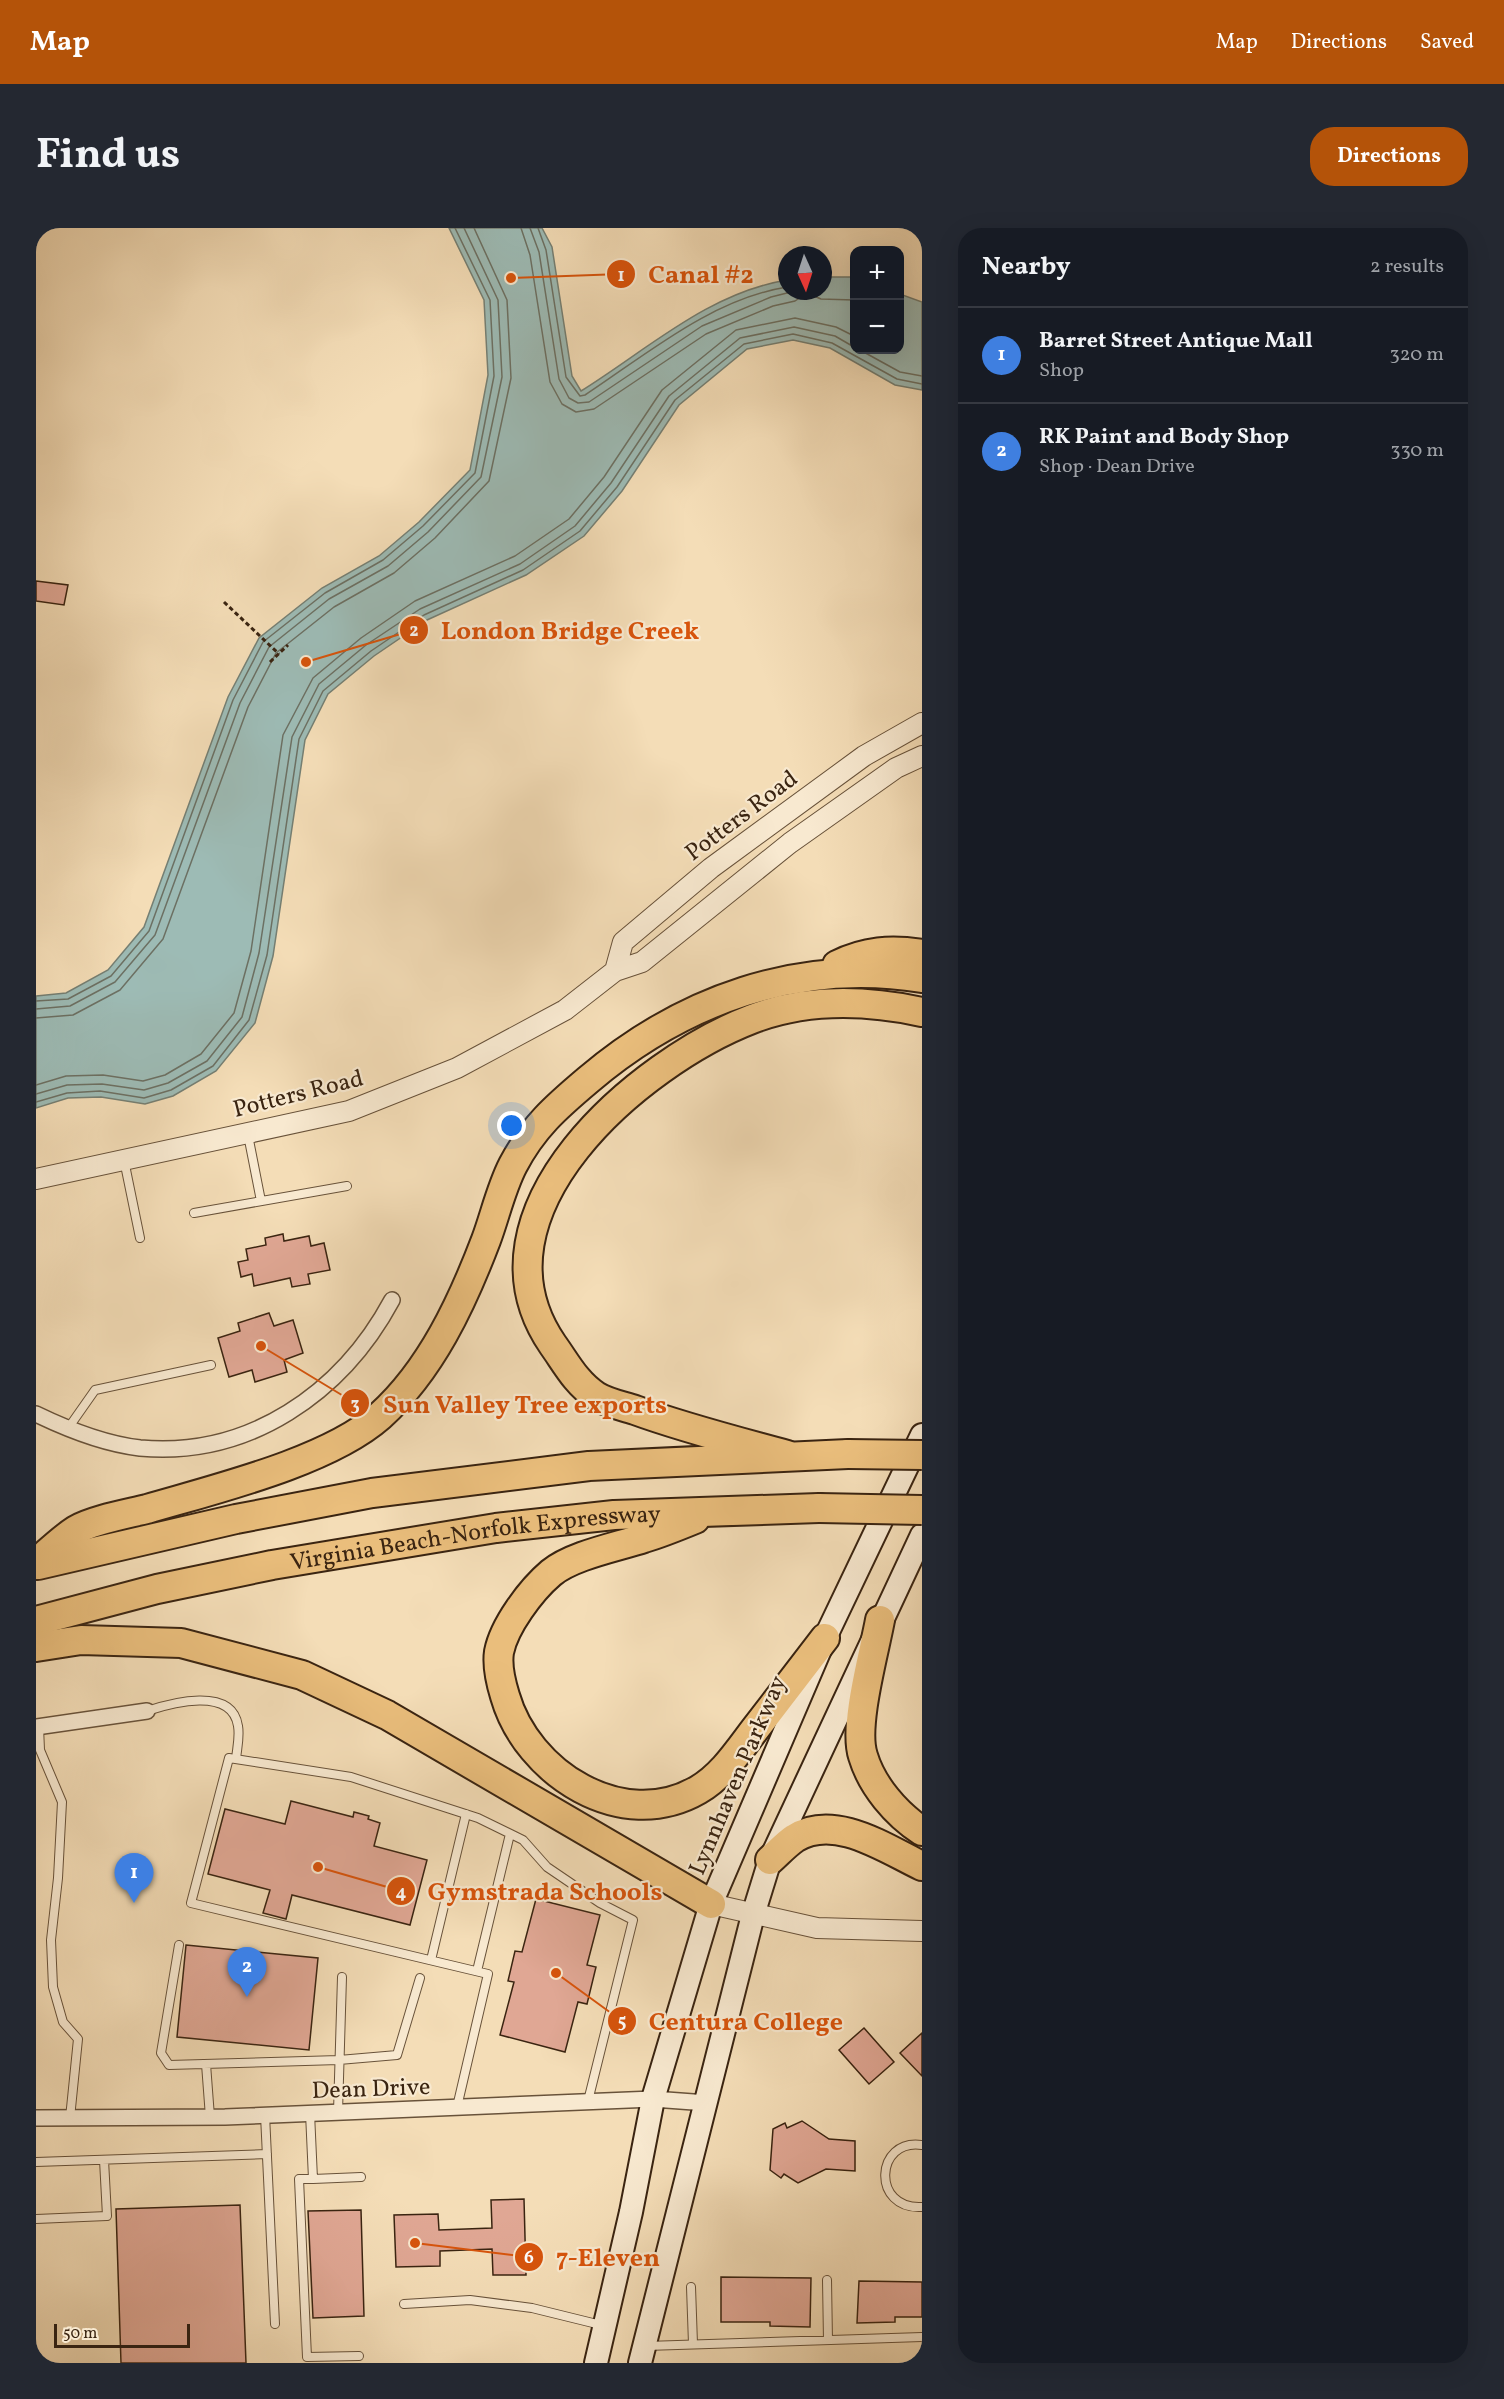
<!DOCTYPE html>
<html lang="en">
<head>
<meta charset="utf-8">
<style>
	:root { --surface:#171b24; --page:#242831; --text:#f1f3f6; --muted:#9ea1a6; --line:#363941; --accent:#b45309 }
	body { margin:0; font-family:Vollkorn,serif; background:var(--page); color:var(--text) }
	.controls { position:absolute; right:18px; top:18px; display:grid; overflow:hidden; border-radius:12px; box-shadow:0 6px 24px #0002 }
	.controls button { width:54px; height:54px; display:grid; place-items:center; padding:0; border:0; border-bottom:2px solid var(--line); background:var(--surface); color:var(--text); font:30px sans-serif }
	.compass { position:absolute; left:742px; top:18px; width:54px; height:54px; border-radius:50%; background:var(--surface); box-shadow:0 6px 24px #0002; rotate:177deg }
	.scale { position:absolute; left:18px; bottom:15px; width:136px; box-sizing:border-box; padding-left:6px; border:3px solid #3a2411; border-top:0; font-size:16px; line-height:21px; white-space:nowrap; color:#3a2411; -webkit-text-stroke:4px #f8e9d0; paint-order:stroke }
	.you { position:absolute; left:476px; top:898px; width:21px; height:21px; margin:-15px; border:4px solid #fff; border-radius:50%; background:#1a73e8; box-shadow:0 0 0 9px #1a73e833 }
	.badge { display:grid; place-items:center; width:39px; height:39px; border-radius:50%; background:var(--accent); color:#fff; font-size:20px; font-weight:700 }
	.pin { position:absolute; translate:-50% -50px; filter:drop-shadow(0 2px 3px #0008) }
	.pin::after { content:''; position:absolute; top:32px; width:21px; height:18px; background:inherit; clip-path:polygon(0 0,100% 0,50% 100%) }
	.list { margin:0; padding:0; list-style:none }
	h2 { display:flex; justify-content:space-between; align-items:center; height:78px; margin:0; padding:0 24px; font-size:26px }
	h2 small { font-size:20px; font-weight:400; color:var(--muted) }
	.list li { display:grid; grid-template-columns:39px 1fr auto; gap:18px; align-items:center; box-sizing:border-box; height:96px; padding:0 24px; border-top:2px solid var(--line) }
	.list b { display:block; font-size:22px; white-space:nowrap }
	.list p { margin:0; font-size:20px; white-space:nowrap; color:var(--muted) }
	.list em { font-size:20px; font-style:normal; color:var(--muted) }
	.map { position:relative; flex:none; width:886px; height:2135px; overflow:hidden; border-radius:24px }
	header { display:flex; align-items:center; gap:36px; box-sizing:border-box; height:84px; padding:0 30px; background:var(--accent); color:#fff }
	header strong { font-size:28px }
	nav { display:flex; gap:33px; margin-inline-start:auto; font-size:21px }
	.intro { display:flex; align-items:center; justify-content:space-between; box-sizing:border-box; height:144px; padding:0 36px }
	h1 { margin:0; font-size:42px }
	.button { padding:15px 27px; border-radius:24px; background:var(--accent); color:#fff; font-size:21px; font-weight:700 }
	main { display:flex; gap:36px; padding:0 36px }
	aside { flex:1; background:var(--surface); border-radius:24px; box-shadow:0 6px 24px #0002 }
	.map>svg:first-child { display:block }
	.water { fill:#9dbbb5; stroke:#757f73; stroke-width:1.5 }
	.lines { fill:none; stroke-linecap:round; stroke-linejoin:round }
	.shore { stroke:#6c7063; stroke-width:1.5 }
	.building { fill:#e0a794; stroke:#3a2411; stroke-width:1.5 }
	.service-casing { stroke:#68523a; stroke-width:10 }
	.minor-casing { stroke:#68523a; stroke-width:18 }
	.tertiary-casing { stroke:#68523a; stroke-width:22 }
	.secondary-casing { stroke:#3a2411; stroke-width:26 }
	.motorway-casing { stroke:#3a2411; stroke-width:32 }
	.path { stroke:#3a2411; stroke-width:3; stroke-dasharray:4.5 3; stroke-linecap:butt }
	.service { stroke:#f8e9d0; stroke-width:8 }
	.minor { stroke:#f8e9d0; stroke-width:15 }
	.tertiary { stroke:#f8e9d0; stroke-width:20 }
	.secondary { stroke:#f8e9d0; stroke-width:22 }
	.motorway { stroke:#eabe7c; stroke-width:28 }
	.motorway-bridge-casing { stroke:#3a2411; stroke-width:32; stroke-linecap:butt }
	.motorway-bridge { stroke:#eabe7c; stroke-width:28 }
	.labels { text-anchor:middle; stroke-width:4.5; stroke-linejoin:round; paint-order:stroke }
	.street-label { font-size:24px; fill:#3a2411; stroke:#f8e9d0 }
	.leader { fill:none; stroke:#d7540c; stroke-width:2 }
	.callout-dot { fill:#d7540c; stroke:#f8e9d0; stroke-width:2 }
	.mark-label { font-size:18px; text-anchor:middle; font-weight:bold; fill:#fff }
	.callout-label { font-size:26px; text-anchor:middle; font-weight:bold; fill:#d7540c; stroke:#f8e9d0; stroke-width:4.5; stroke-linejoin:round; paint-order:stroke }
</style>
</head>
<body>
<header>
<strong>Map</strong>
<nav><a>Map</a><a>Directions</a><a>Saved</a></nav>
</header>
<div class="intro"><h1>Find us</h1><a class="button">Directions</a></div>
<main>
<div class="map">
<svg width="886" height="2135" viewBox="0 0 886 2135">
	<rect width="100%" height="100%" fill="#f4ddb7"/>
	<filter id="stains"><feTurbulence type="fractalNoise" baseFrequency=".00333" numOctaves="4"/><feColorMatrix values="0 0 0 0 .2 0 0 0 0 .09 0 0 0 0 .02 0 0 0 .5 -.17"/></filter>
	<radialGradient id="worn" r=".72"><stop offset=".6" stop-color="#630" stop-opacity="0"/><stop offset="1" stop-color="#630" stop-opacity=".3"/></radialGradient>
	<path class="water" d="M413 0H506L516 19 536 148 545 163C611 122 672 65 751 52V63H787V49H818V122H864V66L886 74V162L859 157 794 120 757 112 711 121 643 177 586 263 548 308 490 347 391 392 338 428 292 466 269 512 237 728 219 795 180 843 137 868 109 876 65 869 32 870 0 880V768L30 765 72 742 108 699 192 469 223 410 286 360 343 328 383 294 434 242 452 147 448 72Z"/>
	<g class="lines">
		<path class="shore" d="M485 0 494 27 514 154 526 176 540 184 558 181 670 106 737 78 759 73 771 65 785 71 818 72
			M494 0 503 24 523 151 533 170 542 175 553 174 666 98 735 69 759 63
			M502 0 510 22 530 149 544 168 549 167C611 126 676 71 751 59
			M824 122 864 144 886 148
			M0 773 32 771 75 748 113 703 197 472 227 414 289 365 347 332 387 298 439 245 458 148 454 72 419 0
			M0 781 34 778 79 754 119 707 204 475 233 419 293 371 352 338 392 304 445 249 466 149 462 72 428 0
			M0 790 37 787 84 762 127 711 212 479 240 425 298 379 358 345 399 310 453 253 475 150 471 72 438 0
			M0 857 30 848 67 847 107 853 129 847 165 826 198 785 215 723 247 507 277 450 325 410 379 373 479 328 533 291 568 249 626 162 700 102 759 90 800 99 818 108
			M0 866 31 857 66 856 108 862 132 855 171 833 206 789 223 725 256 509 283 456 330 417 384 381 484 336 539 298 575 255 633 168 704 110 758 99 799 108 818 119
			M0 874 31 865 64 863 108 870 135 862 177 838 213 792 231 727 263 511 287 463 335 423 388 387 487 342 544 303 581 259 639 172 708 116 757 106 796 115 861 151 886 156"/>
	</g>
	<path class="building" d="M0 353 32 357 28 377 0 373Z
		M247 1006 248 1013 273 1008 275 1018 288 1015 294 1042 272 1046 274 1056 256 1059 254 1050 218 1058 216 1046 205 1049 202 1034 212 1032 210 1021 230 1017 229 1010Z
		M233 1085 238 1098 257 1092 267 1125 248 1132 251 1144 219 1154 216 1142 193 1149 182 1110 204 1103 202 1095Z
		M255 1573 317 1589 318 1584 333 1588 332 1591 344 1595 338 1618 391 1632 374 1697 256 1667 250 1691 227 1685 234 1662 172 1646 189 1581 249 1596Z
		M500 1671 564 1687 551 1737 560 1739 551 1776 542 1774 529 1824 464 1807 478 1754 472 1753 479 1723 486 1724Z
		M150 1717 282 1730 273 1822 141 1809Z
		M828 1800 858 1834 833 1856 803 1822Z
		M886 1805V1848L864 1825Z
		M766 1893 793 1911 819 1913V1943L790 1941 762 1955 748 1946 745 1950 734 1942 737 1901 749 1895 751 1900Z
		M488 1971 490 2047H457L456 2021 404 2023V2038L360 2039 358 1987 402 1986 403 2002 456 2000 455 1972Z
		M204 1977 210 2135H85L80 1981Z
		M325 1982 328 2088 277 2090 272 1983Z
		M685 2049 775 2050 774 2099 734 2098V2094H685Z
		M823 2053 886 2054V2089H859V2094L821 2095Z"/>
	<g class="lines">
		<g class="service-casing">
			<path id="service" d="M212 907 225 973
				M88 932 104 1010
				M158 985 311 958
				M33 1199 59 1162 175 1137
				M111 1483C135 1475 196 1458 202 1498 204 1509 201 1520 200 1531
				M3 1499 4 1522 26 1574 22 1650 15 1712 17 1759 27 1794 42 1811 34 1890
				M143 1717 125 1825 133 1837 303 1832 361 1827 384 1750
				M395 1732 430 1586
				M441 1743 474 1606
				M170 1836 174 1889
				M421 1879 452 1746 155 1675 193 1530 315 1549 442 1590 487 1612 511 1639 564 1675 597 1692 552 1873
				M302 1884 306 1749
				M274 1885 277 1951H263L271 2129 323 2128
				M229 1887 239 2096
				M886 1917C839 1910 835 1982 886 1979
				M0 1934 231 1926
				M277 1951 325 1949
				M0 1991 71 1988 68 1932
				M791 2052 792 2112
				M655 2059 657 2116
				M368 2076 434 2072 496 2080 565 2097
				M610 2118 886 2109"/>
		</g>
		<g class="minor-casing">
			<path id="minor" d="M0 1186C31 1201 69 1216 104 1220 213 1230 306 1165 356 1072
				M0 1499 111 1483
				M0 1890 189 1889 617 1871 671 1875"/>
		</g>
		<g class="tertiary-casing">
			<path id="tertiary" d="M579 743 587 714 675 640 828 528 886 495
				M0 951 313 883 421 840 529 782 579 743 606 734 754 615 860 540 886 528
				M675 1676 781 1700 886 1703"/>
		</g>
		<g class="secondary-casing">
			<path id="secondary" d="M560 2135 595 1984 617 1871 675 1676 789 1410 886 1207
				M604 2135 717 1687 734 1632 886 1307"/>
		</g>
		<g class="motorway-casing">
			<g id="motorway">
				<path d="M801 737C829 723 855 721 886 726"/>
				<path d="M751 1227C700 1213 648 1200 599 1182 587 1178 571 1175 560 1168 540 1155 530 1135 517 1117 425 984 604 834 716 791 771 770 830 772 886 784"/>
				<path d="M659 1291C642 1298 625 1305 608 1310 581 1319 537 1327 515 1345 495 1362 468 1398 463 1424 461 1437 465 1455 469 1468 491 1545 586 1606 662 1562 688 1547 704 1520 723 1496 745 1467 767 1439 789 1410"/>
				<path d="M0 1335C13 1324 26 1311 40 1302 57 1292 91 1286 111 1281 179 1261 292 1234 344 1188 395 1142 426 1075 450 1012 459 988 465 960 477 937 497 899 520 879 552 852 646 772 763 730 886 750"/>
				<path d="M2 1337 200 1291 336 1265 553 1238 812 1226"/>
				<path d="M844 1392C838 1425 817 1498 827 1528 836 1558 860 1586 886 1603"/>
				<path id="s1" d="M0 1393 121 1361 236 1337 460 1300 578 1287 783 1280"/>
				<path d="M0 1419 45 1412 145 1415 266 1447 351 1487 675 1676"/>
				<path d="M734 1632C742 1625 750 1616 759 1610 799 1585 850 1621 886 1638"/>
			</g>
		</g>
		<path class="path" d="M188 374 243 426
			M234 434 252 417"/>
		<use href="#service" class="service"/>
		<use href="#minor" class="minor"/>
		<use href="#tertiary" class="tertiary"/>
		<use href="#secondary" class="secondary"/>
		<use href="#motorway" class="motorway"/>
		<g class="motorway-bridge-casing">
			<path id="motorway-bridge" d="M812 1226 886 1227
				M783 1280 886 1282"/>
		</g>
		<use href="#motorway-bridge" class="motorway-bridge"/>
	</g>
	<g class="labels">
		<g class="street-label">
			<text transform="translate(705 587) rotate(-37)" y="8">Potters Road</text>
			<text transform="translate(262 865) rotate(-14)" y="8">Potters Road</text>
			<text dy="8" stroke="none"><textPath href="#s1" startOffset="448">Virginia Beach-Norfolk Expressway</textPath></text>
			<text transform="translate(701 1547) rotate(-67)" y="8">Lynnhaven Parkway</text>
			<text transform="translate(335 1860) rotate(-2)" y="8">Dean Drive</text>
		</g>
	</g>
	<path class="leader" d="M475 50L585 46M270 434L378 402M225 1118L319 1175M282 1639L365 1663M520 1745L586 1793M379 2015L493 2029"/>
	<g class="callout-dot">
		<circle cx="475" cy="50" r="6"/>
		<circle cx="270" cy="434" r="6"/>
		<circle cx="225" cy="1118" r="6"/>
		<circle cx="282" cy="1639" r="6"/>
		<circle cx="520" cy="1745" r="6"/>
		<circle cx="379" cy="2015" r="6"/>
		<circle cx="585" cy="46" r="15"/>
		<circle cx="378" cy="402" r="15"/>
		<circle cx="319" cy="1175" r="15"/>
		<circle cx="365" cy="1663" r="15"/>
		<circle cx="586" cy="1793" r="15"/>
		<circle cx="493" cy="2029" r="15"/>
	</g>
	<g class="mark-label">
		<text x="585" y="53">1</text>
		<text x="378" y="408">2</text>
		<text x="319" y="1182">3</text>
		<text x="365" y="1670">4</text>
		<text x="586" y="1799">5</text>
		<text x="493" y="2035">6</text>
	</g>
	<g class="callout-label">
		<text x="665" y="55">Canal #2</text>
		<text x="534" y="411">London Bridge Creek</text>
		<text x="489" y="1185">Sun Valley Tree exports</text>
		<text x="509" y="1672">Gymstrada Schools</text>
		<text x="710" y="1802">Centura College</text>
		<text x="572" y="2038">7-Eleven</text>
	</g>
	<rect width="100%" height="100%" filter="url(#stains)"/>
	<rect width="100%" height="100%" fill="url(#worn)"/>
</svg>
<div class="controls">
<button>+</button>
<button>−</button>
</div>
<svg class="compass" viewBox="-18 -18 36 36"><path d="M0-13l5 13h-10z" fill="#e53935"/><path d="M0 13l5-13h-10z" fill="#9ea1a6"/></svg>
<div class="scale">50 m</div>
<div class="you"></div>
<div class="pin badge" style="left:98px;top:1675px;background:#3f7fe0">1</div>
<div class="pin badge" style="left:211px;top:1769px;background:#3f7fe0">2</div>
</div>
<aside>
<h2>Nearby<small>2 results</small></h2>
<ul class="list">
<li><span class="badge" style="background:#3f7fe0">1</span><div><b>Barret Street Antique Mall</b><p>Shop</p></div><em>320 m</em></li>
<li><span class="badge" style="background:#3f7fe0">2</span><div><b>RK Paint and Body Shop</b><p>Shop · Dean Drive</p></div><em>330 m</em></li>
</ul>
</aside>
</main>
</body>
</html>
